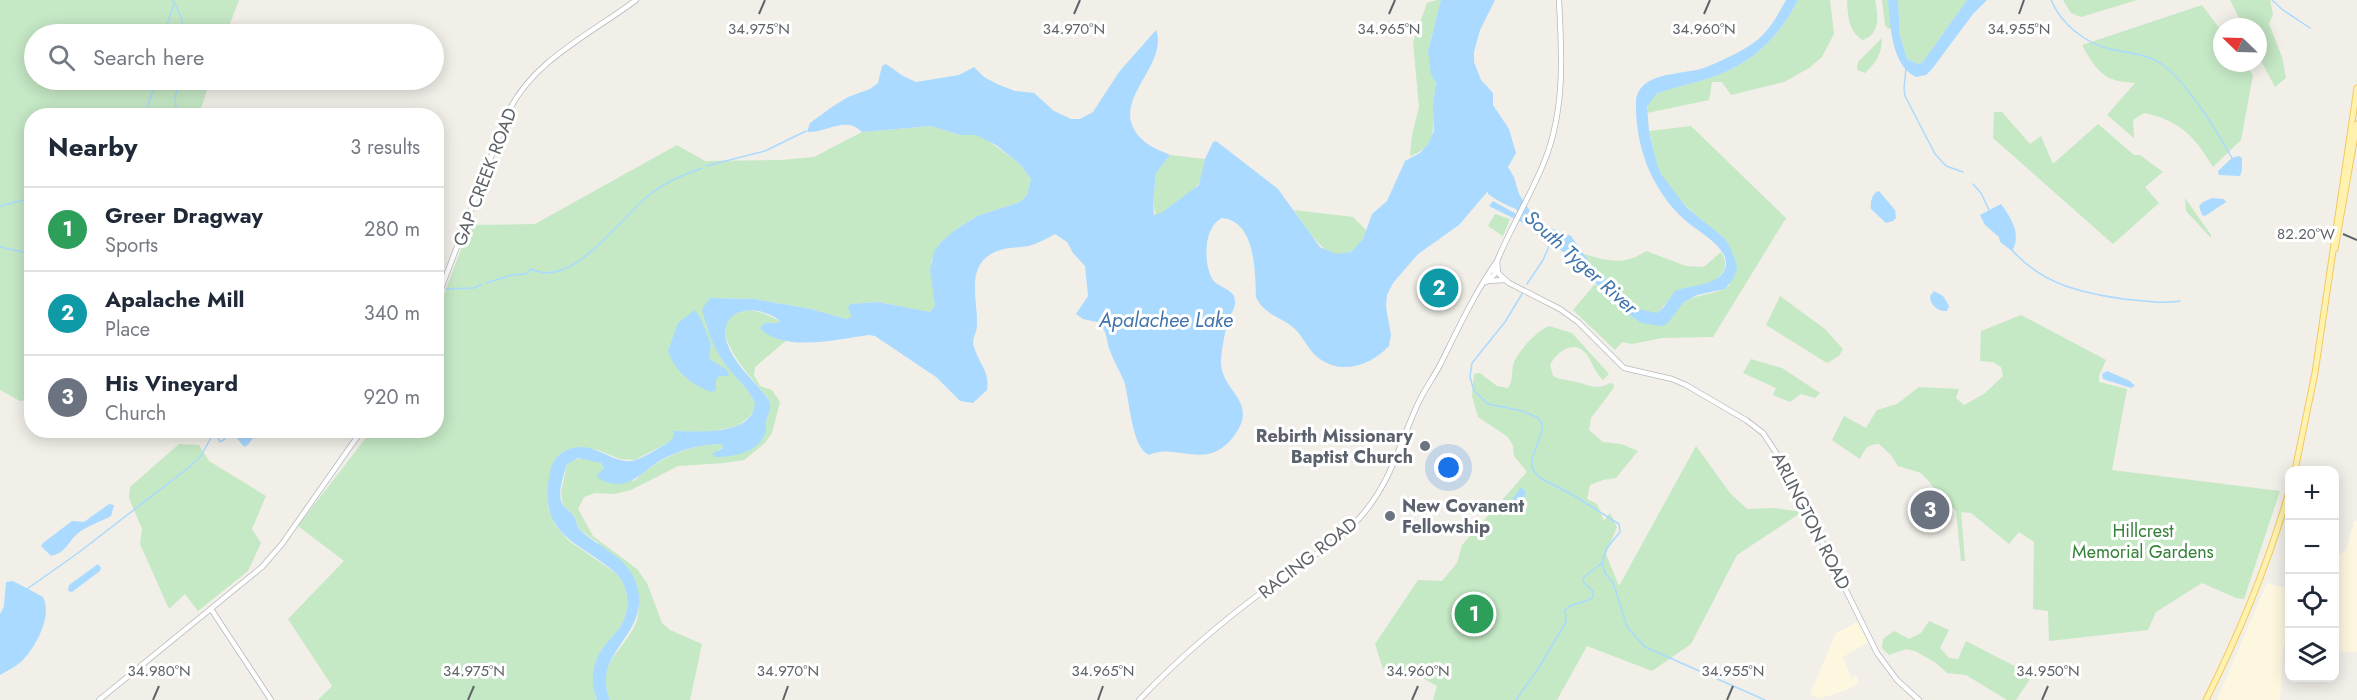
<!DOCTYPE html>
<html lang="en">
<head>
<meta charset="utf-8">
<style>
	:root { --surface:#fff; --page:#f6f6f7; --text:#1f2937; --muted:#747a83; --line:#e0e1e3; --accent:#2563eb }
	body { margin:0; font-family:Jost,sans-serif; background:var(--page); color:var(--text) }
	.controls { position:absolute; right:18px; bottom:18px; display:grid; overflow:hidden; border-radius:12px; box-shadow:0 3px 15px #0003 }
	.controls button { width:54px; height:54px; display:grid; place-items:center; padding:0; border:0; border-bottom:2px solid var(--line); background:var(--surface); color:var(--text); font:30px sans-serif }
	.compass { position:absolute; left:2213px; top:18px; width:54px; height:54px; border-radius:50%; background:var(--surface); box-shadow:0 3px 15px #0003; rotate:293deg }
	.you { position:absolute; left:1449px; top:468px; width:21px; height:21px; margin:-15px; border:4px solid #fff; border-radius:50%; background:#1a73e8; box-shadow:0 0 0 9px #1a73e833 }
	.badge { display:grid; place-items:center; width:39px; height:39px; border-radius:50%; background:var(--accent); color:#fff; font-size:20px; font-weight:700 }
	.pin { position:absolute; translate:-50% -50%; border:3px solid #fff; box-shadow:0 2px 6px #0006 }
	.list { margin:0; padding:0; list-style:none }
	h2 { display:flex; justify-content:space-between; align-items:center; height:78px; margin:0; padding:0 24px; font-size:26px }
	h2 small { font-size:20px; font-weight:400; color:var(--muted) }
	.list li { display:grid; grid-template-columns:39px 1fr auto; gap:18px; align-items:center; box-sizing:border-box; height:84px; padding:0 24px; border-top:2px solid var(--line) }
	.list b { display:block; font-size:22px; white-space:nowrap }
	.list p { margin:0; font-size:20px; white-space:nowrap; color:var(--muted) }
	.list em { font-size:20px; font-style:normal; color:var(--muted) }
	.icon { flex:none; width:33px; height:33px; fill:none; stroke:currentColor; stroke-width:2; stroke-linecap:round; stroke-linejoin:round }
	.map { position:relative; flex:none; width:2357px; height:700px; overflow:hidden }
	.search { position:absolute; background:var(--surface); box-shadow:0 3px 15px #0003; left:24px; top:24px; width:420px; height:66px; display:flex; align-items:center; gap:15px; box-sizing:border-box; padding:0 21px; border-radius:33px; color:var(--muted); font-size:22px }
	.panel { position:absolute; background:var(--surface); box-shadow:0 3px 15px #0003; left:24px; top:108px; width:420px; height:330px; border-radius:24px }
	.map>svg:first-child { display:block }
	.commercial { fill:#fef7e0 }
	.green { fill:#c5e8c5 }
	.water { fill:#aadaff }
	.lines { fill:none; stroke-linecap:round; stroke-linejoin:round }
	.stream { stroke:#aadaff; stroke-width:1.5 }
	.tertiary-casing { stroke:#b5b8bc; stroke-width:6 }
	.secondary-casing { stroke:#b6babf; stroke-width:6 }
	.primary-casing { stroke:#f2c960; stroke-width:7 }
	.tertiary { stroke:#fff; stroke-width:4.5 }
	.secondary { stroke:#fff; stroke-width:4.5 }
	.primary { stroke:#fff2af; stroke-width:5 }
	.ticks { fill:none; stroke:#5f6368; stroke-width:2 }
	.worship-dot { fill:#6b7280; stroke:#fff; stroke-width:2 }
	.labels { text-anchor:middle; stroke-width:6; stroke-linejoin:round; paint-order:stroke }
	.street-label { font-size:18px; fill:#5f6368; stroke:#fff }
	.worship-label { font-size:18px; font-weight:bold; fill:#5b616d; stroke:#fff; text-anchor:end }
	.park-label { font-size:18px; fill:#348238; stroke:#fff }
	.water-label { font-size:20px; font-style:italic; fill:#4174aa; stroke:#fff }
	.ticks-label { font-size:15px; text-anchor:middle; fill:#5f6368; stroke:#fff; stroke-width:6; stroke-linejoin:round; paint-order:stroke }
</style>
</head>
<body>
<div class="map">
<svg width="2357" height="700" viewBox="0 0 2357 700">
	<rect width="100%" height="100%" fill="#f1efe8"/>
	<path class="commercial" d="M2354 521H2357V652L2334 651 2335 556 2346 551Z
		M2267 583 2289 589V632L2283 649 2280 700H2217Z
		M1858 622 1868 642 1843 657 1851 678 1856 676 1859 682 1849 689 1819 699 1810 694 1836 633Z"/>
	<path class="green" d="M0 0H239L226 34H34V80H210L199 115 32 116V399L20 401 0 390Z
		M1437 0H1441C1439 16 1428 40 1429 54 1430 64 1432 72 1435 80 1437 85 1434 93 1434 98 1432 123 1440 146 1410 156L1412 135 1419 107 1413 42 1427 3Z
		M1798 0H1830L1834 34 1822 57 1809 68 1784 82 1731 95 1722 82H1712L1709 100 1647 113 1648 102 1655 94C1676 86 1698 83 1718 75 1754 62 1781 34 1798 0Z
		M1847 0H1875C1878 15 1881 34 1863 40 1848 32 1848 15 1847 0Z
		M1882 0H1888L1892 28 1888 29 1885 25Z
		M1898 0H1967L1922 63 1918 64 1907 59 1900 35Z
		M2063 0H2137L2081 17 2071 13Z
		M2230 0H2270L2273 14 2269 24 2282 57 2286 78 2275 87 2258 55V27H2244Z
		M2202 5 2222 32V63H2244L2253 75 2241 140 2213 167C2194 136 2181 121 2144 113L2133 120 2134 138 2107 115 2135 83C2129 82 2121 82 2115 80 2099 76 2089 58 2082 45Z
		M1882 38C1882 54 1876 63 1865 73L1857 70 1858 62Z
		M1994 112H2002L2030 144 2041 136 2053 164 2098 124 2134 155H2140L2163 172 2145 187 2159 203 2113 244 1993 138Z
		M931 126 960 135H976L986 139 1020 164 1031 179 1027 195 1020 202 977 216 955 230 940 243 931 261 935 306 933 311 927 312 879 302 850 304 852 317 846 319 811 309 754 299 711 298 706 326 722 360 751 394 755 403V409L748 418 737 426 710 432 674 431V438L669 442 635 460 620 459 598 450 578 447 563 452 554 461 548 507 555 525 569 541 617 574C631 591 631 613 617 631 610 640 602 647 597 658 591 671 593 687 597 700H318L332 686 288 619 344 561 298 526 371 431 436 430 437 313 470 225 535 224 677 145 705 161 781 160 814 157 862 132Z
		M1691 126 1786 218 1713 337 1662 338 1632 344 1622 342 1615 350 1573 310 1595 284 1621 309 1641 323 1676 312C1688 290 1713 299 1730 285L1724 238C1699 218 1671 198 1658 167 1654 156 1653 143 1649 131Z
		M1170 155 1205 159C1203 167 1203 177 1199 183 1195 191 1164 213 1156 216L1153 203 1156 173Z
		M2185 198 2211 235V238L2186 211Z
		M1294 210 1353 217 1367 231C1341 283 1313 239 1294 210Z
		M1495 214 1510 219 1503 236 1488 226Z
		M1646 251 1686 266 1704 267 1721 252C1741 284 1683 288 1667 302 1663 306 1661 310 1657 313 1651 313 1644 312 1638 309 1623 302 1593 268 1583 254 1608 261 1624 266 1646 251Z
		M1780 296 1825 329 1843 349 1839 356 1827 363 1766 325Z
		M749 310 763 313 780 321 777 323H765L779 339 787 340 755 367 754 375 760 386 772 390 780 402 772 433 765 443 744 460 724 463 678 466 631 490 614 494 595 493 584 497 578 509 593 536 637 569 647 583 662 623 670 630 702 644 690 700H610C595 663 623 652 636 623 641 609 639 593 635 580L597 542 580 530 574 516 563 505 561 493 567 464C578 455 593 458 604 465L603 470 634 481C657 459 689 444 722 444L724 445 723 448 717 450C743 450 763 454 766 422 767 413 772 409 769 400 755 380 691 319 749 310Z
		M2021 315 2106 360 2099 376V382L2127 389 2112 470 2280 491 2244 599 2236 598 2202 583 2156 612 2148 630 2049 641 2048 611 2033 609 2034 542 2019 532 2009 544 1971 513 1961 512 1965 561H1961L1956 511 1921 473 1898 466 1891 455 1879 444C1867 444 1865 449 1860 459L1832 440 1844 416 1866 428 1877 410 1897 404 1919 387 1959 389 1956 398 1964 405 1984 394 2003 376 2001 367 1993 362 1980 361 1981 331Z
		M1549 326 1572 333 1609 374 1603 380C1595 373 1593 363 1587 355 1575 338 1557 351 1550 365L1553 376C1561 380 1563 379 1572 381 1586 383 1596 392 1610 383L1614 384 1613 389 1591 418 1589 430 1603 442 1621 444 1638 451 1616 478 1603 480 1590 485 1587 499 1597 504 1604 521 1610 513 1617 527 1606 554 1619 586 1696 446 1730 493 1747 509 1774 508 1802 512 1737 555 1691 644 1652 671 1587 646 1557 700H1433L1437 686 1412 672 1383 669 1375 644 1418 580 1442 581 1457 563 1462 545 1527 472 1514 456 1513 446 1508 437 1478 417 1472 396 1474 374 1480 373 1497 386 1508 388C1515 377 1510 369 1515 360 1521 348 1537 331 1549 326Z
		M1751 359 1782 368 1820 393 1815 398 1801 394 1790 402 1773 395 1776 388 1743 373Z
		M179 444 199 445 209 461 266 496 252 529 261 543 248 571 198 611 185 594 169 609 140 544 142 529 129 498 130 487Z
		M1929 621 1949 630 1940 648 1949 658 1958 659 1966 641 2030 674V679L2016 700H2007L1966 675 1947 673 1936 663 1915 651 1906 649 1889 655 1882 648 1883 639 1894 631 1909 639 1921 633Z"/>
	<path class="water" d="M1441 0H1495L1480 30 1474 52V62L1481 80 1493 93V105L1509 129 1516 153 1508 167 1514 177 1519 194 1534 217 1543 225 1571 236 1590 263 1630 304 1638 309 1657 313 1663 308 1675 291C1689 285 1716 286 1724 271 1735 250 1698 232 1686 221 1674 211 1662 195 1655 182 1642 160 1635 127 1636 102 1638 71 1683 75 1704 68 1719 62 1736 54 1749 46 1767 35 1776 18 1786 0H1798C1781 34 1754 62 1718 75 1698 83 1676 86 1656 94L1647 107 1649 131 1657 164 1661 174 1686 207 1724 238 1729 245 1736 262 1737 269 1733 279 1725 289 1697 295 1684 302 1667 324 1661 326 1641 323 1621 309 1567 254 1540 238 1529 226 1489 206 1493 201 1520 216 1516 209C1506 205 1498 201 1488 194V191L1459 225 1418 254 1393 283 1387 295 1386 307 1391 335 1389 346C1370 366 1339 377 1315 355 1307 347 1303 337 1295 329 1282 317 1264 315 1256 297 1255 273 1256 221 1222 218 1203 227 1203 264 1213 280 1219 288 1235 289 1235 301 1236 307 1230 315 1228 322 1225 331 1221 353 1221 362 1221 391 1258 401 1236 433 1232 439 1226 446 1220 449 1198 464 1172 444 1149 455 1131 447 1130 400 1124 381 1120 371 1114 362 1110 351 1106 340 1108 330 1097 322L1083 319 1076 314 1088 296 1085 266 1073 253 1067 242 1055 234C1047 239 1038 243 1029 246 1017 248 1004 247 993 253 965 267 978 301 977 325 977 333 971 339 974 347 979 364 990 371 987 390L973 403 960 401 936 377 875 336 869 335C839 339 783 353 760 328L765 323H777L780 321C759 303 716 307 727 343 734 365 756 382 769 400 772 408 769 411 767 418 765 423 767 428 765 433 758 453 733 457 715 457L712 454 723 448 722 444C703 444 684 449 667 457 641 469 629 497 597 477V475L604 468 601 463 578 458 567 464C564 475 556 495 563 505 566 509 570 511 573 515 577 520 576 526 581 531 599 547 626 557 635 580 656 634 589 650 610 700H597C592 686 591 672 597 658 602 647 610 640 617 631 631 613 631 591 617 574 578 540 537 537 550 472 553 457 564 448 579 447 598 446 614 463 632 461 642 459 660 447 669 442L673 438 674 431C696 431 753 437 755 403 749 389 739 381 729 369 715 353 707 330 702 309L710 298 754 299 811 309 846 319 852 317 848 308 850 304 878 302 930 312 935 306 930 270 934 252 940 243 955 230 977 216 1020 202 1027 195 1031 179 1020 164 996 145 976 135H960L931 126 862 132C845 115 827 133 807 132L810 123 832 107 848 97 870 89 878 83 882 66 886 64 903 76 916 82 959 75 974 67 984 77 997 84 1015 91 1034 93 1054 111 1071 119H1080L1093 112 1119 72 1156 30C1170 68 1101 105 1145 142 1152 148 1162 151 1170 155L1156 173 1153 203 1154 215 1161 213 1199 185 1205 159 1213 142 1216 141 1278 189 1320 247 1336 254 1351 252 1363 239 1372 214 1387 201 1405 161 1420 153 1428 144 1434 131 1433 104 1436 83 1431 74 1428 51Z
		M1888 0H1898L1900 35 1907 59 1918 64 1922 63 1967 0H1987L1973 14 1932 69 1926 75 1916 77C1891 66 1890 23 1888 0Z
		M2239 156 2242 158V170L2240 176 2219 175 2218 171 2232 158Z
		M1879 191 1895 210 1896 218 1893 221 1886 223 1871 209C1870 202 1872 193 1879 191Z
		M2212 198 2224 199 2226 202 2205 216 2202 215 2199 206 2203 202Z
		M2001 204C2011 218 2022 234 2012 251L2000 242 1999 237 1985 225 1980 215Z
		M1934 291 1943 296 1949 306 1947 311C1938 312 1930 305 1930 296Z
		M695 310 701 319 711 345 709 359 726 369 729 374 728 376H719L716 380V390L712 392C692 386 675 371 668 351L678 323Z
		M2107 371 2130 381 2135 386 2131 388 2103 379 2102 374Z
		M240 431V430L258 431 248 445 244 447 236 437Z
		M1521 487 1525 491V497L1519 503 1512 505V500Z
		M109 504 114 505 111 516C100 522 86 526 76 535 67 544 65 553 51 556L41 546 43 543 72 521 84 522Z
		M98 564 101 568 100 571 72 592 68 591 69 585Z
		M13 581 43 597C53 617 35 648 21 662 15 667 7 671 0 675V614L4 606 6 582Z"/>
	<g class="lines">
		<path class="stream" d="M2051 0C2061 24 2085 43 2110 49 2128 53 2148 54 2163 65 2187 83 2217 131 2232 158
			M2272 0 2283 10 2310 28
			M175 4 182 19V34
			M164 34 174 3 173 0
			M1906 68 1904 89 1905 96 1935 154 1946 166 1963 172
			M144 116 157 80
			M177 116 175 98 179 80
			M706 166 765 151 806 131
			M1973 184 1981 193 1990 212
			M0 206 32 198
			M0 247 32 254
			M2012 250C2042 284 2081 293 2124 299 2144 301 2161 304 2180 301
			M486 283 512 275 526 274 531 269C573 290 620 218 649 195 665 182 683 175 702 168
			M1527 284 1543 260 1550 244
			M446 289 474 288 482 284
			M1602 563 1605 573 1613 582 1627 627 1645 647 1765 700
			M27 589 78 553 188 468 201 456 212 436H217L220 442 225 439
			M1516 700 1538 669 1566 622 1565 610C1573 601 1586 604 1593 597V591L1584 583 1583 578 1602 563 1607 548 1620 532 1619 524 1573 495 1542 479 1535 473 1532 468V459L1542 431V424L1538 418 1523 411 1488 404 1474 391 1470 377 1472 363 1505 322 1522 294"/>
		<g class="tertiary-casing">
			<path id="tertiary" d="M1487 281 1505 280
				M1486 282 1494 275 1497 265
				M436 302 507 115C531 61 591 34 636 0
				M211 609 271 700
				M99 700 262 567 282 544 362 430
				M1139 700C1179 658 1230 615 1277 581 1305 561 1342 540 1363 514 1392 479 1398 448 1416 408 1422 393 1432 380 1440 365 1458 329 1474 294 1497 261"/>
		</g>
		<g class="secondary-casing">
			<path id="secondary" d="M1559 0C1562 54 1565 109 1545 160 1531 195 1511 227 1497 261L1498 273 1509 283 1560 309 1578 322 1624 368 1672 379 1686 385 1746 420 1763 433 1783 463 1877 653 1897 680 1919 700"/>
		</g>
		<g class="primary-casing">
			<path id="primary" d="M2335 249 2357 124
				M2295 470 2315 373 2357 88
				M2206 700C2240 632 2269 562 2290 488"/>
		</g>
		<use href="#tertiary" class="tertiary"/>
		<use href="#secondary" class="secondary"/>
		<use href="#primary" class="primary"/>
	</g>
	<path class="ticks" d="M759 14 765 0M1074 14 1080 0M1389 14 1395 0M1704 14 1710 0M2019 14 2024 0M2343 234 2357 240M153 700 159 686M468 700 474 686M783 700 788 686M1098 700 1103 686M1412 700 1418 686M1727 700 1733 686M2042 700 2048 686"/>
	<g class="worship-dot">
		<circle cx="1425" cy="446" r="6"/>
		<circle cx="1390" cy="516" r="6"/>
	</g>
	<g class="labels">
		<g class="street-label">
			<text transform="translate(485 177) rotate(-69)" y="6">GAP CREEK ROAD</text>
			<text transform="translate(1811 521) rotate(63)" y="6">ARLINGTON ROAD</text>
			<text transform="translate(1308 558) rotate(-38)" y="6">RACING ROAD</text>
		</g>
		<g class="worship-label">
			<text x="1413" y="442">Rebirth Missionary<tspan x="1413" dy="21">Baptist Church</tspan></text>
			<text x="1402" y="512" text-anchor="start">New Covanent<tspan x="1402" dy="21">Fellowship</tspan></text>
		</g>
		<g class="park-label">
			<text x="2143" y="537">Hillcrest<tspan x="2143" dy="21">Memorial Gardens</tspan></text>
		</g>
		<g class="water-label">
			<text transform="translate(1581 262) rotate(42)" y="7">South Tyger River</text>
			<text x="1166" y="327">Apalachee Lake</text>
		</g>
	</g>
	<g class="ticks-label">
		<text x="759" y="34">34.975°N</text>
		<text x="1074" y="34">34.970°N</text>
		<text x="1389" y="34">34.965°N</text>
		<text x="2019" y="34">34.955°N</text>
		<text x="1704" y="34">34.960°N</text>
		<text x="2306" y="239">82.20°W</text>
		<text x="159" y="676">34.980°N</text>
		<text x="474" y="676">34.975°N</text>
		<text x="788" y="676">34.970°N</text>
		<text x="1103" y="676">34.965°N</text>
		<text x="1418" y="676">34.960°N</text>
		<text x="1733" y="676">34.955°N</text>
		<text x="2048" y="676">34.950°N</text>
	</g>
</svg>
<div class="controls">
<button>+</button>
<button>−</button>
<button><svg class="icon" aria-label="locate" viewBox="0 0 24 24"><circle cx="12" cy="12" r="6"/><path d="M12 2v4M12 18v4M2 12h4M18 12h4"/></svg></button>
<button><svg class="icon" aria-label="layers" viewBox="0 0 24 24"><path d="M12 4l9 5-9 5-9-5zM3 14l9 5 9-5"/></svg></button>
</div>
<svg class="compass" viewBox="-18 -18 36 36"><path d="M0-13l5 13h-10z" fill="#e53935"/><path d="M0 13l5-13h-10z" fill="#747a83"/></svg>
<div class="you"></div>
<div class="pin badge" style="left:1474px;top:614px;background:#2e9e5b">1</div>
<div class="pin badge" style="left:1439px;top:288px;background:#0f9aa8">2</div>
<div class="pin badge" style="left:1930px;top:510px;background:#6b7280">3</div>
<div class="search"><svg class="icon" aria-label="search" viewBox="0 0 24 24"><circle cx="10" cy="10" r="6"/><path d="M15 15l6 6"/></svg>Search here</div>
<section class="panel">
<h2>Nearby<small>3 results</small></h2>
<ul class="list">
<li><span class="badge" style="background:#2e9e5b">1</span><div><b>Greer Dragway</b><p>Sports</p></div><em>280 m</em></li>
<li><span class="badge" style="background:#0f9aa8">2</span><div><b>Apalache Mill</b><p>Place</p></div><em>340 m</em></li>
<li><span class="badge" style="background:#6b7280">3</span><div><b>His Vineyard</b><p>Church</p></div><em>920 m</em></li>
</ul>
</section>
</div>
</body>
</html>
